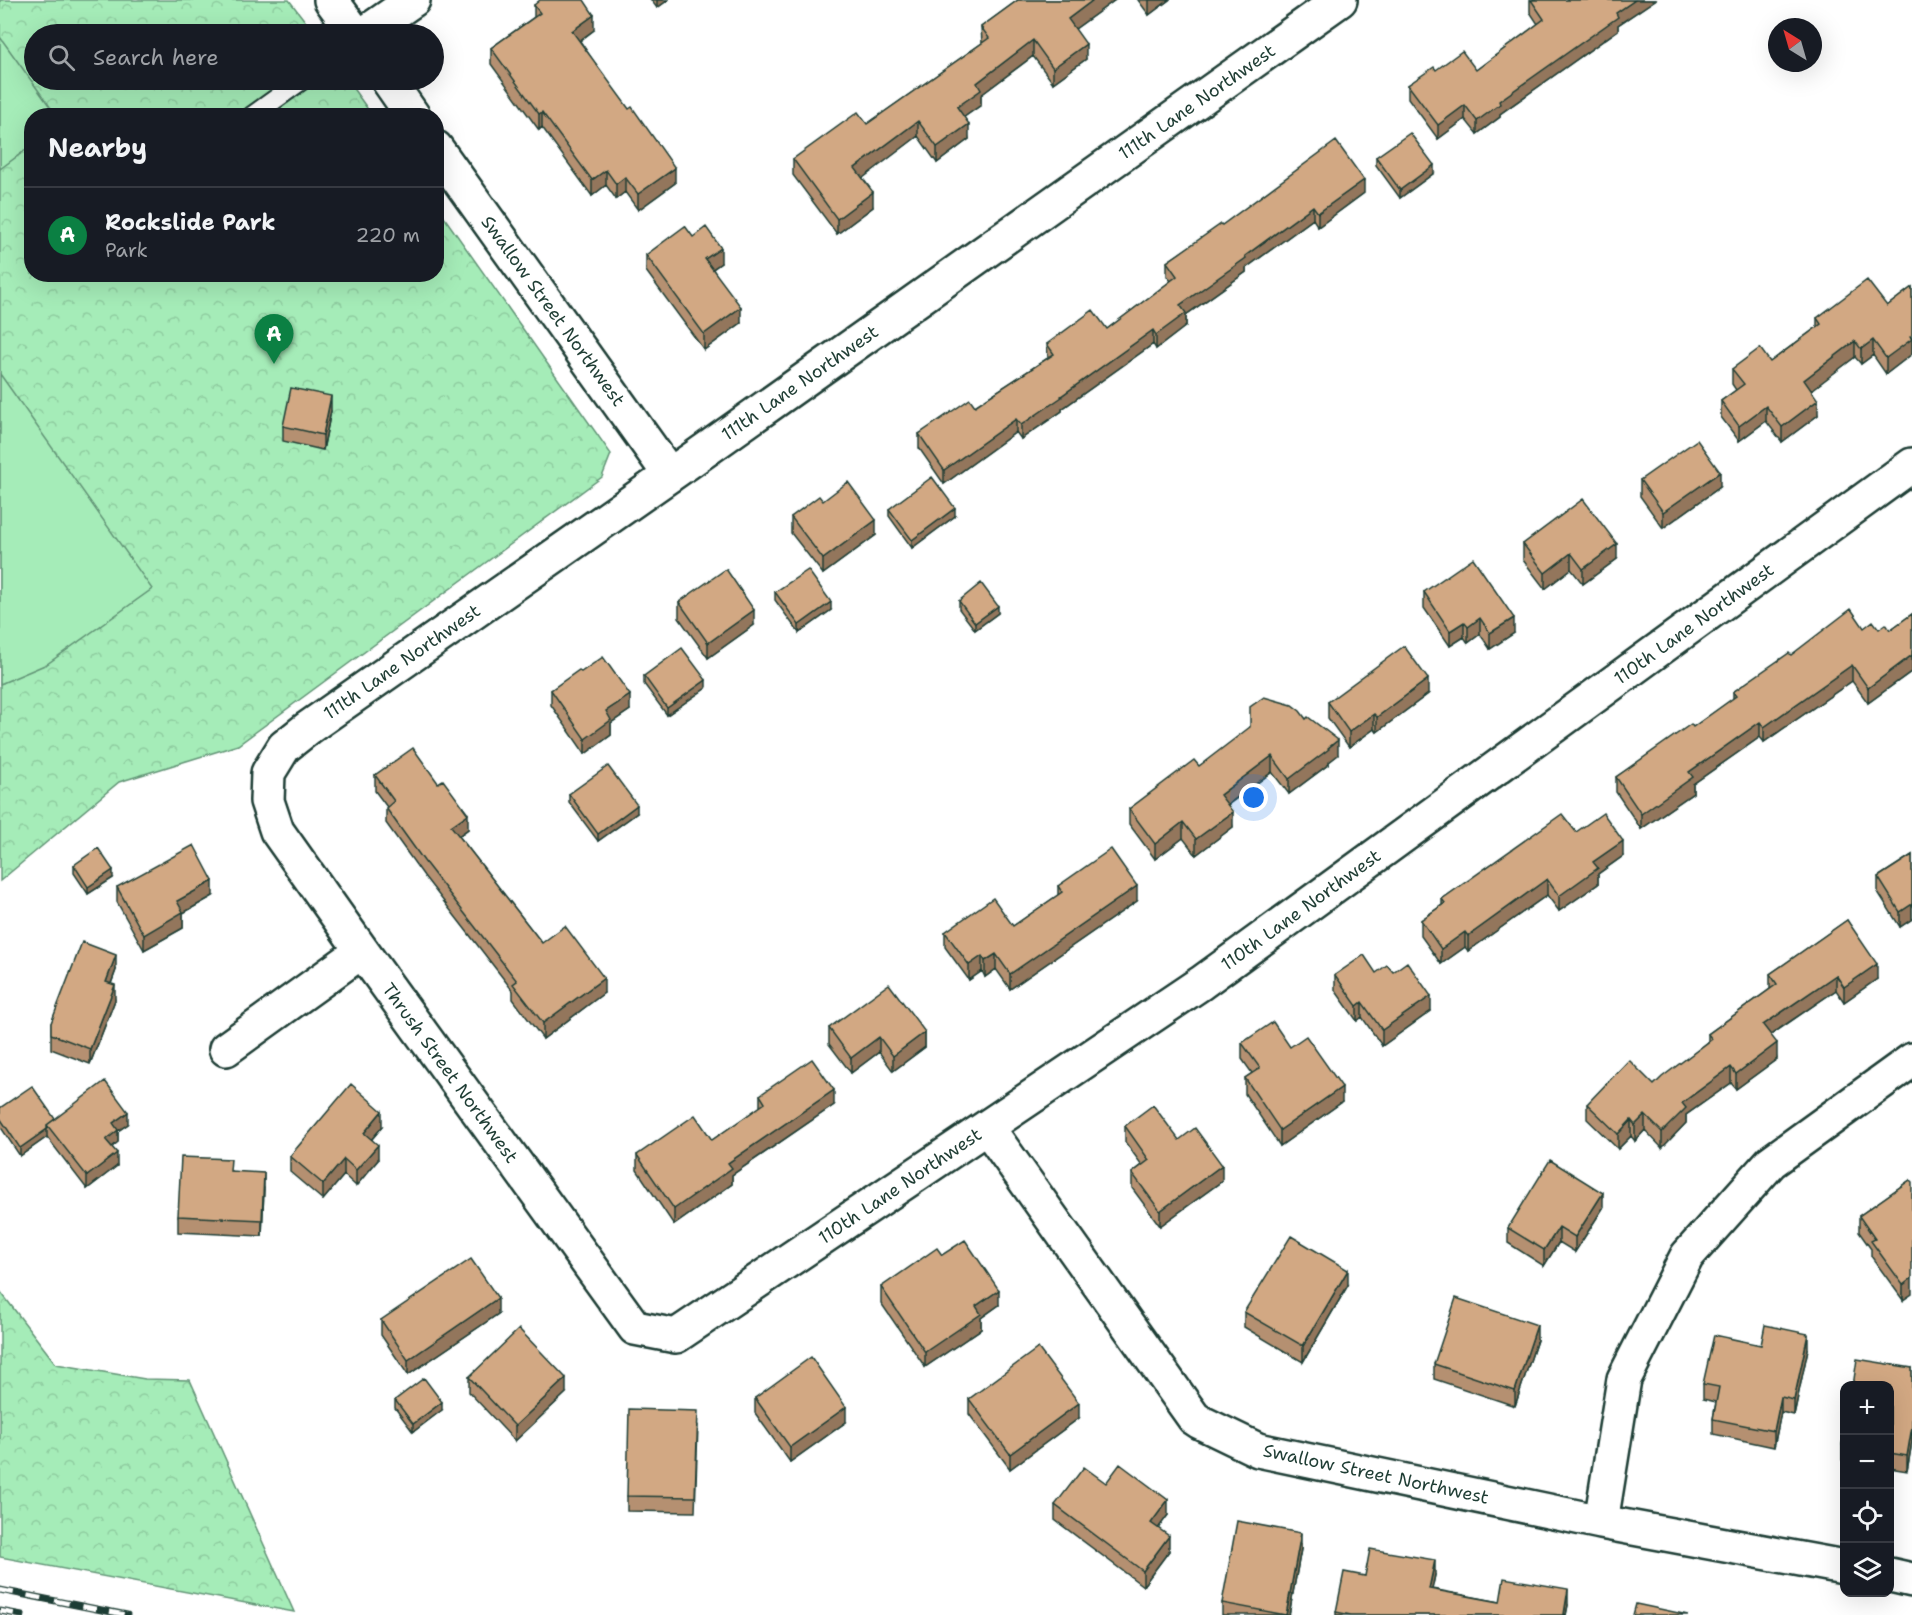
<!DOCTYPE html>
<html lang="en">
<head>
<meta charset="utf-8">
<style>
	:root { --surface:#171b24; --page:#20242c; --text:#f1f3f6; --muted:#9ea1a6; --line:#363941; --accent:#0b8043 }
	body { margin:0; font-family:"Shantell Sans",sans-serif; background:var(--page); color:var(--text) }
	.controls { position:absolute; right:18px; bottom:18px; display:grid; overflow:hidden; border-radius:12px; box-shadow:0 6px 24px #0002 }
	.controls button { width:54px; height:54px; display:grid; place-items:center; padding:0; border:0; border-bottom:2px solid var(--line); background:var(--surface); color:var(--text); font:30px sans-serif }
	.compass { position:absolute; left:1768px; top:18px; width:54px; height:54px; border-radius:50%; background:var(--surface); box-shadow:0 6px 24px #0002; rotate:323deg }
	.you { position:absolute; left:1254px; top:798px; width:21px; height:21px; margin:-15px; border:4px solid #fff; border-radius:50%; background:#1a73e8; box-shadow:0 0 0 9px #1a73e833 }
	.badge { display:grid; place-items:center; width:39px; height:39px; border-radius:50%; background:var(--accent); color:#fff; font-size:20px; font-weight:700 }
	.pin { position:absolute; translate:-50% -50px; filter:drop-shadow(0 2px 3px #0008) }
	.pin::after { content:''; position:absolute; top:32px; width:21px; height:18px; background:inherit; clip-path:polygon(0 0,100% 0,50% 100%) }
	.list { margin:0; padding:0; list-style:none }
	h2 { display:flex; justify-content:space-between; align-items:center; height:78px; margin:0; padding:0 24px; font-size:26px }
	h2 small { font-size:20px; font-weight:400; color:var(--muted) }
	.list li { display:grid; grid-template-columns:39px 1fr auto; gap:18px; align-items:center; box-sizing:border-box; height:96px; padding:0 24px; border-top:2px solid var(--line) }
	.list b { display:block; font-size:22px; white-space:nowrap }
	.list p { margin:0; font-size:20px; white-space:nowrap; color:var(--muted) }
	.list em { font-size:20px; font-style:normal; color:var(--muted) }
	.icon { flex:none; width:33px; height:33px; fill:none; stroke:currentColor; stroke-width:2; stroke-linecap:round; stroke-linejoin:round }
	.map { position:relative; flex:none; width:1912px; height:1615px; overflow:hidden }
	.search { position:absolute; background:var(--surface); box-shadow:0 6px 24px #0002; left:24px; top:24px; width:420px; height:66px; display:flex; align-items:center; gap:15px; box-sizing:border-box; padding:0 21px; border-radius:33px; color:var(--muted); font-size:22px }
	.panel { position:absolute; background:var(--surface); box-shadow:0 6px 24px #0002; left:24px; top:108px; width:420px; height:174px; border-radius:24px }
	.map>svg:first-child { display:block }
	.park { fill:url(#park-crowns); stroke:#629476; stroke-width:1.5 }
	.pitch { fill:#a5ecb8; stroke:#629476; stroke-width:1.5 }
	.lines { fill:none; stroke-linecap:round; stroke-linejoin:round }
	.service-casing { stroke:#1f3d34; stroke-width:22 }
	.minor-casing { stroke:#1f3d34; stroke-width:38 }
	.service { stroke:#fff; stroke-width:18 }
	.minor { stroke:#fff; stroke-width:33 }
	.rail-casing { stroke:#1f3d34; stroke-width:7 }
	.rail { stroke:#fff; stroke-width:4.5; stroke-dasharray:14; stroke-linecap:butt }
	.wall { fill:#b59071; stroke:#1f3d34; stroke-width:1.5 }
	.shaded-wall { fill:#93765c; stroke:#1f3d34; stroke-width:1.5 }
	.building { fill:#d2a883; stroke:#1f3d34; stroke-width:1.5 }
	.labels { text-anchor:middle; stroke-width:6; stroke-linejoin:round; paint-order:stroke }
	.street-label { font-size:18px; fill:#1f3d34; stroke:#fff }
</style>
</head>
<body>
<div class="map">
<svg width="1912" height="1615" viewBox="0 0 1912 1615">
	<defs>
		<pattern id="park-crowns" width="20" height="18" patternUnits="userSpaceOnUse" patternTransform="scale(1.5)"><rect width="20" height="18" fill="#a5ecb8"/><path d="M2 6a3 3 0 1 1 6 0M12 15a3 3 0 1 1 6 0" fill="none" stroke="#8ecb9f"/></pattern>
	</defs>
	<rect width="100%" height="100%" fill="#fff"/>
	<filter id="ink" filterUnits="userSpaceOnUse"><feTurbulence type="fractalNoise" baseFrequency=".0167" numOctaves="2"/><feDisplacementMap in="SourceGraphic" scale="12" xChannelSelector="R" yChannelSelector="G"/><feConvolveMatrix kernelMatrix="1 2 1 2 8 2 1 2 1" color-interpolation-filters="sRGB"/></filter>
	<g filter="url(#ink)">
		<path class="park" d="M0 0H289L315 34H34V80H347L372 115 32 116V274H436L437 207 611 454 602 477 238 745 119 782 0 881Z
			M0 1291 56 1364 145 1379 190 1380 294 1612 0 1557Z"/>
		<path class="pitch" d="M0 37 56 115 32 116 31 146 0 169Z
			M0 374 152 589 47 664 0 684Z"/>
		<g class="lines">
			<g class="service-casing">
				<path id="service" d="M252 116 302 80"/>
			</g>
			<g class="minor-casing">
				<path id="minor" d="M331 0 356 34
					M1340 0 697 456 308 728 284 747 268 773 267 801 277 831 362 951 635 1328 676 1336 1201 983 1912 465
					M364 34 413 0
					M388 80 413 116
					M436 148 670 475
					M226 1049 362 951
					M987 1127 1194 1418 1200 1422 1258 1450 1601 1522 1844 1567
					M1601 1522 1624 1379 1687 1256 1771 1162 1912 1060
					M1890 1575 1912 1580"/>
			</g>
			<use href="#service" class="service"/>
			<use href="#minor" class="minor"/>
			<g class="rail-casing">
				<path id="rail" d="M0 1590 127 1615
					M0 1611 22 1615"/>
			</g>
			<use href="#rail" class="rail"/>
		</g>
		<path class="wall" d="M651 0H668L657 8Z
			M1018 0H1115L1075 29 1086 59 1053 83 1033 56 981 95V105L964 117 969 139 937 163 918 136 862 178 873 207 837 234 793 175V159L867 124 982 43 981 27Z
			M1138 0H1169L1149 15Z
			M1530 0H1655L1618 25V30L1500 114V117L1477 134 1465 119 1438 139 1408 98V85L1436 70H1476L1538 24 1530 12Z
			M534 5 594 30 580 41 675 183 638 210 625 192 616 199 606 185 592 196 542 127 539 130 491 64V48L534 17Z
			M1376 157 1434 173 1400 198 1376 165Z
			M1364 193 1318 227 1313 219 1246 268V272L1186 315V326L1156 349 1153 344 1062 409V411L1021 439 1016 432 944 484 919 448V434L975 406 1048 358 1047 344 1107 329 1171 281 1167 276V262L1222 225Z
			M693 237 721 263 713 269 741 323 704 350 646 271V255Z
			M1912 287V354L1886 374 1873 355 1861 364 1855 357 1811 390 1818 415 1782 442 1766 421 1739 441 1721 417V401L1736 390 1732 384V369L1770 362 1817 327V318L1887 306Z
			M331 411 323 450 283 441V426Z
			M1640 480 1720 487 1663 528 1640 496Z
			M823 501 876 535 823 574 791 533V517Z
			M889 509 955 516 912 548 889 516Z
			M1523 544 1617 559 1583 584 1571 569 1545 589 1523 560Z
			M775 592 831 610 799 633 775 600Z
			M1424 592 1514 633 1490 649 1480 634 1468 643 1464 637 1450 646 1424 608Z
			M959 601 998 613 975 630 959 609Z
			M679 602 754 625 708 658 679 618Z
			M1912 614V671L1868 703 1852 681 1764 742 1760 737 1693 784V793L1641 829 1616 792V777L1693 727 1733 699V692L1791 655 1864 628 1890 630Z
			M581 672 630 710 611 723V735L585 754 551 705V690Z
			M644 676 706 688 667 715 644 684Z
			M1428 694 1377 732 1374 729 1349 747 1328 718V702Z
			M1306 719 1338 755 1329 762V764L1289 794 1272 772 1228 805 1233 827 1196 855 1183 838 1155 859 1129 824V809L1199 766Z
			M375 775 468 829 459 836 542 943 604 993 543 1039 513 999V991L424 876 386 823V808L387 807 375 791Z
			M569 794 637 813 598 841 569 802Z
			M1576 832 1623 856 1598 874V884L1559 911 1547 895 1468 951 1465 947 1441 964 1421 936V920L1442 905V899Z
			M1912 855V919L1900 927 1878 892V877Z
			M74 865 113 878 88 894 74 873Z
			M1058 886 1137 901 1010 989 996 969 985 977 982 971 969 980 945 947V932L1013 926 1058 895Z
			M117 887 213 896 183 913V928L144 950 117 902Z
			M1847 920 1877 979 1844 1002 1836 990 1771 1035 1777 1059 1736 1089 1731 1083 1686 1115V1123L1662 1148 1645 1130 1635 1141 1631 1136 1618 1149 1587 1119V1104L1654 1085 1708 1042V1034L1770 989V974Z
			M116 970 111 984 115 1000 90 1064 51 1049V1023Z
			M1393 972 1431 1011 1382 1046 1362 1017 1357 1021 1335 990V975Z
			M829 1028 925 1032V1047L893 1071 879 1052 851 1073 829 1044Z
			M1242 1043 1290 1047 1342 1102 1280 1146 1245 1094V1078L1252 1073 1242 1059Z
			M760 1095 834 1105 732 1175V1184L674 1225 637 1170V1155L712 1140 760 1107Z
			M0 1108 55 1119 128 1124 118 1131V1142L112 1147 117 1166 87 1189 47 1137 20 1156 0 1126Z
			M1125 1126 1179 1140 1222 1181 1160 1226 1132 1188V1173L1142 1165 1125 1142Z
			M382 1127 372 1139 378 1160 356 1186 344 1175 323 1200 290 1172V1156Z
			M231 1171 264 1188 262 1236 178 1232V1216Z
			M1910 1180 1903 1300 1871 1256V1249L1859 1232V1216Z
			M1603 1208 1575 1252 1559 1242 1544 1266 1508 1243V1228Z
			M942 1255 999 1305 981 1318V1329L925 1367 881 1303V1287Z
			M1348 1285 1303 1362 1244 1327V1312Z
			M498 1314 408 1375 381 1335V1320Z
			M1537 1340 1515 1406 1434 1379V1364Z
			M1761 1345 1808 1349 1794 1415 1781 1412 1774 1447 1713 1434V1419L1716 1402 1703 1399V1384Z
			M1912 1368V1442L1907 1471 1890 1468V1386Z
			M469 1377 566 1393 515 1441 469 1392Z
			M755 1398 846 1422 790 1462 755 1413Z
			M969 1399 1079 1418 1010 1469 969 1414Z
			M395 1400 442 1410 413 1432 395 1408Z
			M698 1426 695 1512 627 1511V1496Z
			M1845 1429V1461L1842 1460V1445Z
			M1106 1483 1168 1515 1158 1528 1169 1551 1143 1586 1055 1520V1505Z
			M1301 1549 1289 1615H1222V1603Z
			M1435 1575 1432 1589 1500 1602 1568 1605 1566 1615H1336V1612L1365 1576Z"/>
		<path class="shaded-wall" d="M657 0H668L657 8Z
			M1093 0H1115L1068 34V19Z
			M1149 0H1169L1149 15Z
			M1635 0H1655L1618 25V30L1500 114V117L1477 134V121L1499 101 1616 13Z
			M594 15V30L572 46V31Z
			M1033 40V56L981 95V105L957 122V107L977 83Z
			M1086 44V59L1053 83V68Z
			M1465 105V119L1438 139V125Z
			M542 112V127L539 130V114Z
			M918 121V136L855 184V168Z
			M969 124V139L937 163V147Z
			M1434 165V173L1400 198V190Z
			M675 168V183L638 210V194Z
			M606 170V185L592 196V180Z
			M625 177V192L616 199V184Z
			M1364 180V193L1318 227V213Z
			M873 192V207L837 234V219Z
			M1313 206V219L1246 268V272L1186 315V326L1156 349V335L1180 305 1245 256Z
			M721 248V263L705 274V259Z
			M741 307V323L704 350V334Z
			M1153 330V344L1062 409V411L1021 439V425Z
			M1912 335V354L1886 374V358Z
			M1873 340V355L1861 364V349Z
			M1855 341V357L1804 396V380Z
			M331 396V411L323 450V435Z
			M1818 400V415L1782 442V427Z
			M1766 406V421L1739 441V426Z
			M1016 419V432L944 484V470Z
			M1720 472V487L1663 528V512Z
			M955 508V516L912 548V540Z
			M876 520V535L823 574V559Z
			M1617 544V559L1583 584V569Z
			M1571 553V569L1545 589V573Z
			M831 602V610L799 633V625Z
			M998 606V613L975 630V623Z
			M754 610V625L708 658V643Z
			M1480 618V634L1468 643V627Z
			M1514 618V633L1490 649V633Z
			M1464 622V637L1450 646V631Z
			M1912 655V671L1868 703V688Z
			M1852 665V681L1764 742V727Z
			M1428 679V694L1377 732V717Z
			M706 680V688L667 715V708Z
			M630 695V710L611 723V735L585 754V739L606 711Z
			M1374 714V729L1349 747V732Z
			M1760 722V737L1693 784V793L1641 829V814L1689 772Z
			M1338 740V755L1329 762V764L1289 794V779Z
			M1272 756V772L1220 810V795Z
			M637 805V813L598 841V834Z
			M1233 812V827L1196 855V839Z
			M468 814V829L451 841V826Z
			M1183 822V838L1155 859V844Z
			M1623 841V856L1598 874V884L1559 911V896L1593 862Z
			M113 870V878L88 894V887Z
			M1547 879V895L1468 951V936Z
			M213 881V896L183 913V928L144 950V935L177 901Z
			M1137 886V901L1010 989V974Z
			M1912 904V919L1900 927V912Z
			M1465 932V947L1441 964V949Z
			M996 954V969L985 977V961Z
			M116 955V970L106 997V982Z
			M982 956V971L969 980V965Z
			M1877 964V979L1844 1002V987Z
			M1836 975V990L1763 1040V1025Z
			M604 978V993L543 1039V1023Z
			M115 985V1000L90 1064V1049Z
			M1431 996V1011L1382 1046V1030Z
			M1362 1002V1017L1357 1021V1006Z
			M925 1032V1047L893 1071V1056Z
			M879 1037V1052L851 1073V1058Z
			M1777 1043V1059L1736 1089V1074Z
			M1731 1067V1083L1686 1115V1123L1662 1148V1132L1682 1103Z
			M1342 1087V1102L1280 1146V1130Z
			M834 1090V1105L732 1175V1184L674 1225V1209L728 1163Z
			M382 1111V1127L364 1148V1133Z
			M128 1112V1124L118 1131V1142L106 1152V1140L113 1123Z
			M1645 1115V1130L1635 1141V1125Z
			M1631 1120V1136L1618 1149V1134Z
			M47 1129V1137L20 1156V1148Z
			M378 1145V1160L356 1186V1170Z
			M117 1153V1166L87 1189V1176Z
			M344 1159V1175L323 1200V1184Z
			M1222 1165V1181L1160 1226V1211Z
			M264 1173V1188L262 1236V1220Z
			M1603 1193V1208L1575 1252V1237Z
			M1559 1227V1242L1544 1266V1250Z
			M1348 1270V1285L1303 1362V1346Z
			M1912 1278V1294L1903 1300V1285Z
			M999 1290V1305L981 1318V1329L925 1367V1352L976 1306Z
			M498 1298V1314L408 1375V1360Z
			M1537 1325V1340L1515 1406V1391Z
			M1808 1334V1349L1794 1415V1400Z
			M566 1378V1393L515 1441V1426Z
			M1781 1397V1412L1774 1447V1431Z
			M442 1402V1410L413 1432V1424Z
			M1079 1403V1418L1010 1469V1454Z
			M846 1407V1422L790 1462V1447Z
			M1912 1426V1442L1907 1471V1456Z
			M1168 1500V1515L1151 1538V1523Z
			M1301 1533V1549L1289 1615H1286Z
			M1169 1536V1551L1143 1586V1571Z
			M1435 1560V1575L1429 1604V1589Z
			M1568 1589V1605L1566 1615H1564Z"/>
		<path class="building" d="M540 0H584L594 15 572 31 629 109 632 107 675 168 638 194 625 177 616 184 606 170 592 180 542 112 539 114 491 48 540 13 534 5Z
			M1018 0H1093L1068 19 1086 44 1053 68 1033 40 977 83 981 90 957 107 969 124 937 147 918 121 855 168 873 192 837 219 793 159 858 112 867 124 989 38 981 27Z
			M1531 0H1635L1616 13 1618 17 1499 101 1500 104 1477 121 1465 105 1438 125 1408 85 1434 67 1436 70 1462 51 1476 70 1544 19Z
			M1410 133 1434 165 1400 190 1376 157Z
			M1336 141 1364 180 1318 213 1313 206 1245 256 1246 258 1180 305 1186 313 1156 335 1153 330 1061 396 1062 397 1021 425 1016 419 944 470 919 434 970 399 975 406 1054 354 1047 344 1093 310 1107 329 1177 276 1167 262 1221 224 1222 225Z
			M685 226 693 237 706 227 721 248 705 259 741 307 704 334 646 255Z
			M1867 280 1887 306 1912 287V335L1910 337 1912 339 1886 358 1873 340 1861 349 1855 341 1804 380 1818 400 1782 427 1766 406 1739 426 1721 401 1744 384 1732 369 1760 348 1770 362 1821 324 1817 318Z
			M291 388 331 396 323 435 283 426Z
			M1697 440 1720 472 1663 512 1640 480Z
			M932 477 955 508 912 540 889 509Z
			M848 482 876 520 823 559 791 517 819 496 823 501Z
			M1583 499 1617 544 1583 569 1571 553 1545 573 1523 544Z
			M1473 558 1514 618 1490 633 1480 618 1468 627 1464 622 1450 631 1424 592Z
			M726 569 754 610 708 643 679 602Z
			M808 570 831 602 799 625 775 592Z
			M981 583 998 606 975 623 959 601Z
			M1851 609 1864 628 1873 621 1879 629 1886 624 1890 630 1912 614V655L1868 688 1852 665 1764 727 1760 722 1689 772 1693 777 1641 814 1616 777 1691 724 1693 727 1736 696 1733 692 1789 653 1791 655Z
			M1404 646 1428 679 1377 717 1374 714 1349 732 1328 702Z
			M682 648 706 680 667 708 644 676Z
			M603 657 630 695 606 711 611 720 585 739 551 690 579 670 581 672Z
			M1264 697 1292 705 1300 711 1306 719 1308 717 1338 740 1328 748 1329 749 1289 779 1272 756 1220 795 1233 812 1196 839 1183 822 1155 844 1129 809 1194 760 1199 766 1250 727V707Z
			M413 748 438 783 443 780 468 814 451 826 542 943 565 926 604 978 543 1023 513 984 517 981 424 861 386 808 394 801 375 775Z
			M608 766 637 805 598 834 569 794Z
			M1603 813 1623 841 1593 862 1598 868 1559 896 1547 879 1468 936 1465 932 1441 949 1421 920 1445 903 1442 899 1562 814 1576 832Z
			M194 845 213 881 177 901 183 912 144 935 117 887Z
			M98 848 113 870 88 887 74 865Z
			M1111 849 1137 886 1010 974 996 954 985 961 982 956 969 965 945 932 993 898 1013 926 1062 892 1058 886Z
			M1912 855V904L1900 912 1878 877Z
			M1847 920 1877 964 1844 987 1836 975 1763 1025 1777 1043 1736 1074 1731 1067 1682 1103 1686 1108 1662 1132 1645 1115 1635 1125 1631 1120 1618 1134 1587 1104 1629 1060 1654 1085 1662 1077 1712 1039 1708 1034 1777 984 1770 974Z
			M82 942 116 955 106 982 115 985 90 1049 51 1034V1023Z
			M1364 955 1376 973 1387 965 1393 972 1407 962 1431 996 1382 1030 1362 1002 1357 1006 1335 975Z
			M889 984 925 1032 893 1056 879 1037 851 1058 829 1028Z
			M1273 1022 1290 1047 1306 1036 1342 1087 1280 1130 1245 1078 1260 1068 1242 1043Z
			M812 1059 834 1090 728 1163 732 1168 674 1209 637 1155 695 1115 712 1140 765 1103 760 1095Z
			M105 1081 128 1112 113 1123 118 1130 106 1140 117 1153 87 1176 47 1125Z
			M351 1084 382 1111 364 1133 378 1145 356 1170 344 1159 323 1184 290 1156Z
			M32 1086 55 1119 47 1125V1129L20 1148 0 1118V1108Z
			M1153 1105 1179 1140 1195 1128 1222 1165 1160 1211 1132 1173 1149 1160 1125 1126Z
			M181 1157 231 1159 230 1171 264 1173 262 1220 178 1216Z
			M1550 1160 1603 1193 1575 1237 1559 1227 1544 1250 1508 1228Z
			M1910 1180 1912 1182V1278L1903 1285 1871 1241 1875 1239 1859 1216Z
			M1291 1236 1348 1270 1303 1346 1244 1312Z
			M965 1240 999 1290 976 1306 981 1314 925 1352 881 1287 937 1248 942 1255Z
			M471 1259 498 1298 408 1360 381 1320Z
			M1456 1298 1537 1325 1515 1391 1434 1364Z
			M1765 1325 1808 1334 1794 1400 1781 1397 1774 1431 1713 1419 1719 1387 1703 1384 1714 1335 1761 1345Z
			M519 1329 566 1378 515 1426 469 1377Z
			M1038 1348 1079 1403 1010 1454 969 1399Z
			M811 1357 846 1407 790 1447 755 1398Z
			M1857 1359 1912 1368V1426L1907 1456 1890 1453V1386H1853Z
			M424 1378 442 1402 413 1424 395 1400Z
			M629 1409 698 1411 695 1497 627 1496Z
			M1845 1429V1445H1842Z
			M1120 1464 1168 1500 1151 1523 1169 1536 1143 1571 1055 1505 1084 1467 1106 1483Z
			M1237 1521 1301 1533 1286 1615 1222 1603Z
			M1370 1549 1435 1560 1429 1589 1500 1602 1504 1578 1568 1589 1564 1614 1566 1615H1351L1336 1612 1344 1572 1365 1576Z
			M1636 1604 1688 1615H1633Z"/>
	</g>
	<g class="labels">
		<g class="street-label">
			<text transform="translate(1197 102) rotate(-35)" y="6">111th Lane Northwest</text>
			<text transform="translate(553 311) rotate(54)" y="6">Swallow Street Northwest</text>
			<text transform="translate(800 383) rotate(-35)" y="6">111th Lane Northwest</text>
			<text transform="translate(1694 624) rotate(-36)" y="6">110th Lane Northwest</text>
			<text transform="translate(402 662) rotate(-35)" y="6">111th Lane Northwest</text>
			<text transform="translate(1301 910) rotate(-36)" y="6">110th Lane Northwest</text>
			<text transform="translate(450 1073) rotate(54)" y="6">Thrush Street Northwest</text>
			<text transform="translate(900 1186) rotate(-34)" y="6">110th Lane Northwest</text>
			<text transform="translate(1376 1474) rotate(12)" y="6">Swallow Street Northwest</text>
		</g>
	</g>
</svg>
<div class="controls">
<button>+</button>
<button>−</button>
<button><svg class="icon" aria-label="locate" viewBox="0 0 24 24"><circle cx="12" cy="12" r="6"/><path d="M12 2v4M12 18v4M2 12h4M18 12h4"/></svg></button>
<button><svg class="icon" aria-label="layers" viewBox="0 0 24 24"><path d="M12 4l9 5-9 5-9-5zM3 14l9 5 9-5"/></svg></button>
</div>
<svg class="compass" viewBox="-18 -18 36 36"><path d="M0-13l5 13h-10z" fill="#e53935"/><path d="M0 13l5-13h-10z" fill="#9ea1a6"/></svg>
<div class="you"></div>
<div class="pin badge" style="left:274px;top:364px">A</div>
<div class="search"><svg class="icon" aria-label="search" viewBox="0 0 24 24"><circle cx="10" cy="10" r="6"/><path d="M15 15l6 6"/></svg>Search here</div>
<section class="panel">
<h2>Nearby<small></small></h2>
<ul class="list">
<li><span class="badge">A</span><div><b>Rockslide Park</b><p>Park</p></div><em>220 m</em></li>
</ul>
</section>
</div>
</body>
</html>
